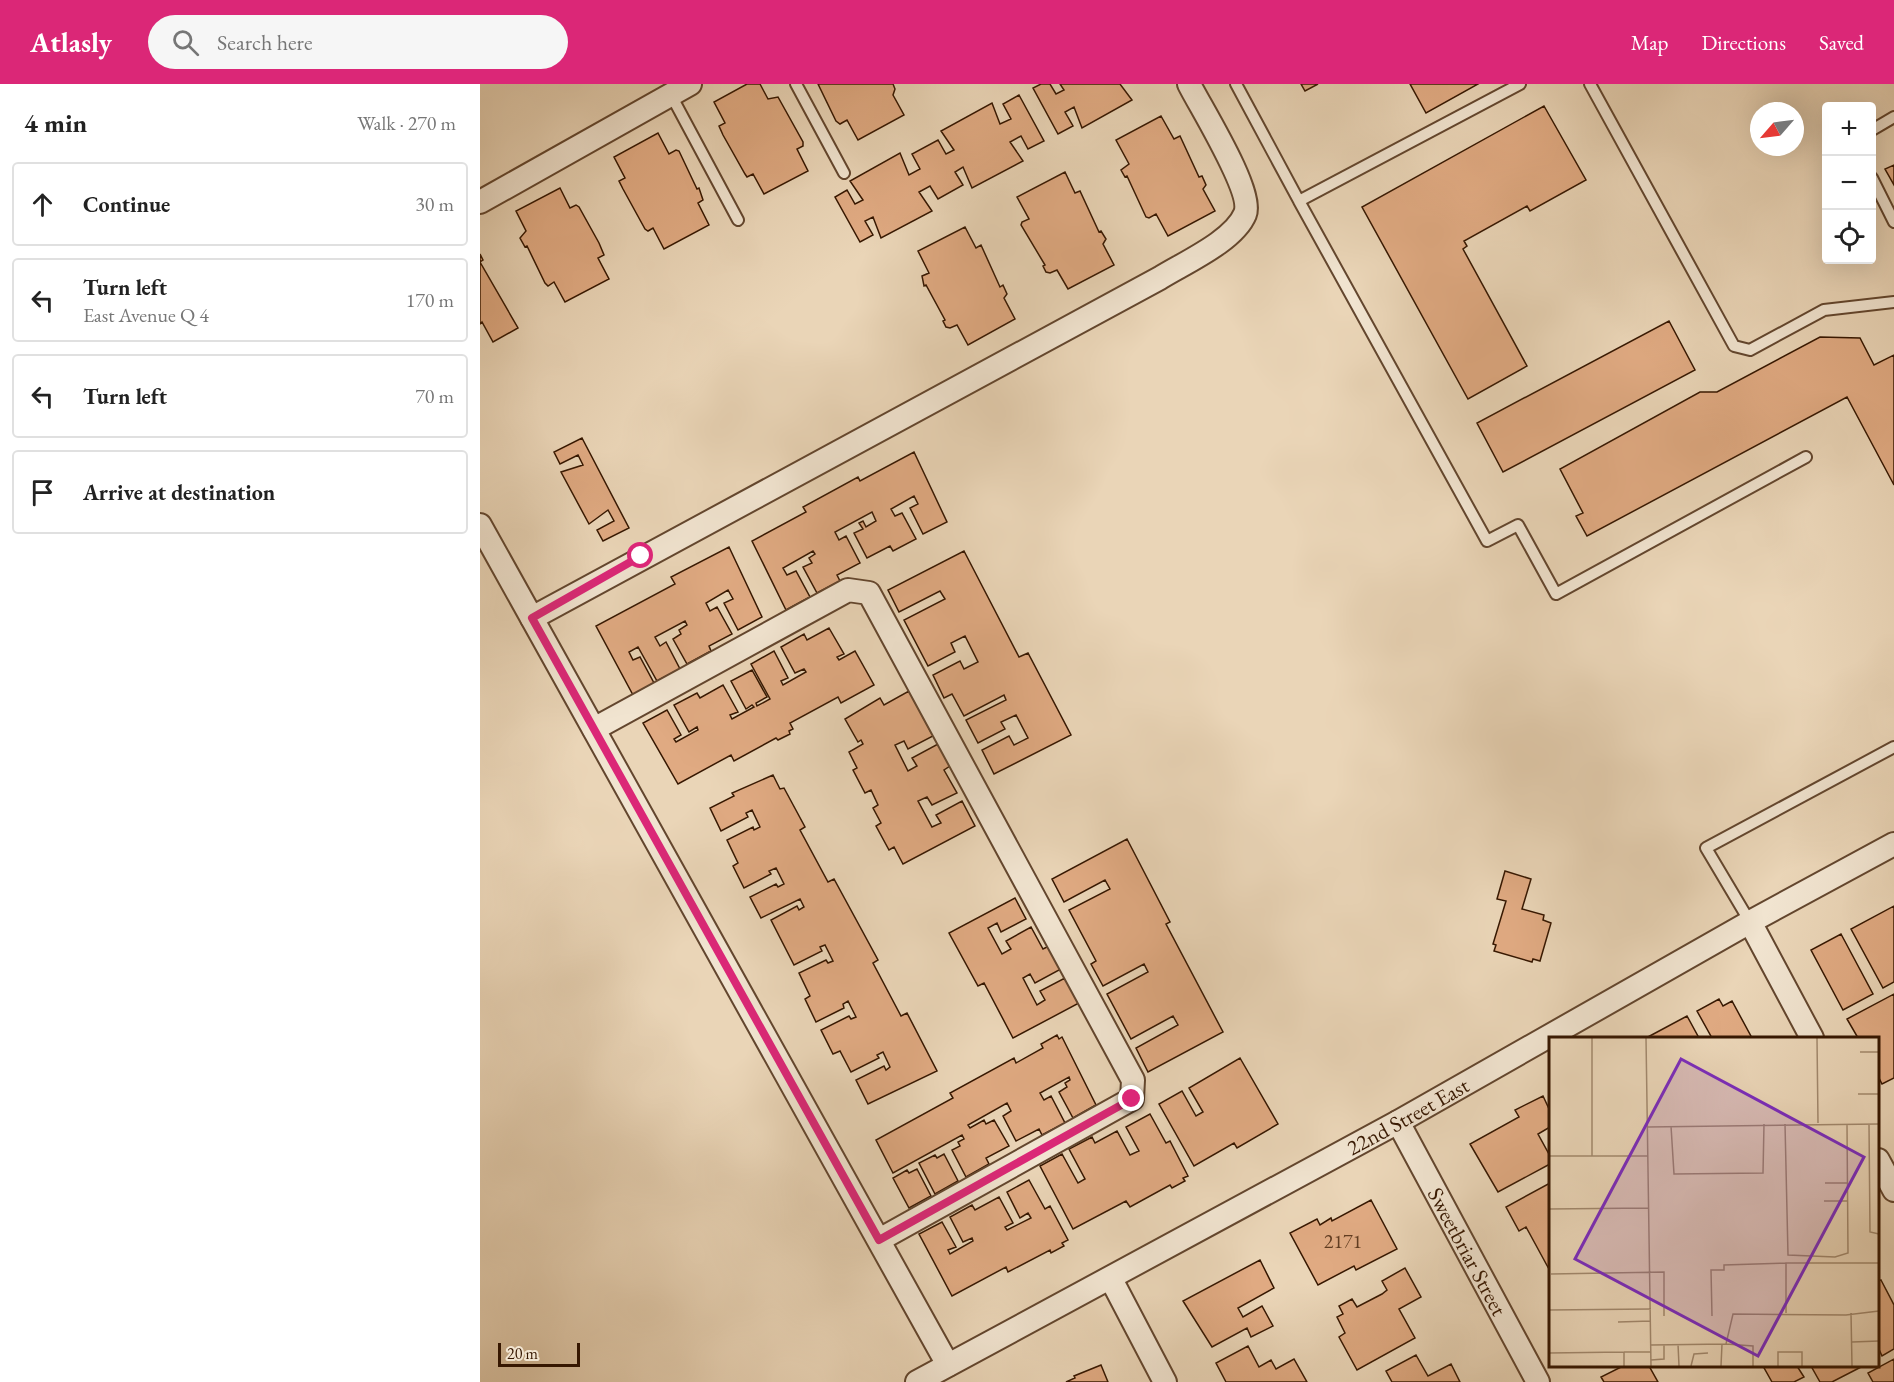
<!DOCTYPE html>
<html lang="en">
<head>
<meta charset="utf-8">
<style>
	:root { --surface:#fff; --page:#f6f6f6; --text:#222; --muted:#767676; --line:#e0e0e0; --accent:#db2777 }
	body { margin:0; font-family:"EB Garamond",serif; background:var(--page); color:var(--text) }
	.controls { position:absolute; right:18px; top:18px; display:grid; overflow:hidden; border-radius:6px; box-shadow:0 6px 24px #0002 }
	.controls button { width:54px; height:54px; display:grid; place-items:center; padding:0; border:0; border-bottom:2px solid var(--line); background:var(--surface); color:var(--text); font:30px sans-serif }
	.compass { position:absolute; left:1270px; top:18px; width:54px; height:54px; border-radius:50%; background:var(--surface); box-shadow:0 6px 24px #0002; rotate:242deg }
	.scale { position:absolute; left:18px; bottom:15px; width:82px; box-sizing:border-box; padding-left:6px; border:3px solid #361701; border-top:0; font-size:16px; line-height:21px; white-space:nowrap; color:#361701; -webkit-text-stroke:4px #f1e4d0; paint-order:stroke }
	.stop { position:absolute; width:18px; height:18px; margin:-14px; border:4px solid #db2777; border-radius:50%; background:#fff }
	.stop.end { background:#db2777; border-color:#fff; box-shadow:0 2px 6px #0008 }
	.list { margin:0; padding:0; list-style:none }
	h2 { display:flex; justify-content:space-between; align-items:center; height:78px; margin:0; padding:0 24px; font-size:26px }
	h2 small { font-size:20px; font-weight:400; color:var(--muted) }
	.list li { display:grid; grid-template-columns:39px 1fr auto; gap:18px; align-items:center; box-sizing:border-box; height:84px; margin:0 12px 12px; padding:0 12px; border:2px solid var(--line); border-radius:6px }
	.list b { display:block; font-size:22px; white-space:nowrap }
	.list p { margin:0; font-size:20px; white-space:nowrap; color:var(--muted) }
	.list em { font-size:20px; font-style:normal; color:var(--muted) }
	.icon { flex:none; width:33px; height:33px; fill:none; stroke:currentColor; stroke-width:2; stroke-linecap:round; stroke-linejoin:round }
	.map { position:relative; flex:none; width:1414px; height:1298px; overflow:hidden }
	header { display:flex; align-items:center; gap:36px; box-sizing:border-box; height:84px; padding:0 30px; background:var(--accent); color:#fff }
	header strong { font-size:28px }
	nav { display:flex; gap:33px; margin-inline-start:auto; font-size:21px }
	.search { width:420px; height:54px; background:var(--page); display:flex; align-items:center; gap:15px; box-sizing:border-box; padding:0 21px; border-radius:33px; color:var(--muted); font-size:22px }
	main { display:flex }
	aside { flex:1; background:var(--surface) }
	.map>svg:first-child { display:block }
	.building { fill:#e0aa82; stroke:#361701; stroke-width:1.5 }
	.lines { fill:none; stroke-linecap:round; stroke-linejoin:round }
	.service-casing { stroke:#63462e; stroke-width:14 }
	.minor-casing { stroke:#63462e; stroke-width:26 }
	.service { stroke:#f1e4d0; stroke-width:10 }
	.minor { stroke:#f1e4d0; stroke-width:22 }
	.route { stroke:#db2777; stroke-width:8 }
	.labels { text-anchor:middle; stroke-width:6; stroke-linejoin:round; paint-order:stroke }
	.number-label { font-size:20px; fill:#603c21 }
	.street-label { font-size:22px; fill:#361701; stroke:#f1e4d0 }
	.inset-road { fill:none; stroke:#a2896e; stroke-width:1.5 }
	.view { fill:#7b2cbf; fill-opacity:0.15; stroke:#7b2cbf; stroke-width:3 }
	.inset-edge { fill:none; stroke:#361701; stroke-width:3 }
</style>
</head>
<body>
<header>
<strong>Atlasly</strong>
<div class="search"><svg class="icon" aria-label="search" viewBox="0 0 24 24"><circle cx="10" cy="10" r="6"/><path d="M15 15l6 6"/></svg>Search here</div>
<nav><a>Map</a><a>Directions</a><a>Saved</a></nav>
</header>
<main>
<aside>
<h2>4 min<small>Walk · 270 m</small></h2>
<ul class="list">
<li><svg class="icon" aria-label="ahead" viewBox="0 0 24 24"><path d="M12 20V5M6 11l6-6 6 6"/></svg><div><b>Continue</b></div><em>30 m</em></li>
<li><svg class="icon" aria-label="left" viewBox="0 0 24 24"><path d="M17 20v-9H6M10 6l-5 5 5 5"/></svg><div><b>Turn left</b><p>East Avenue Q 4</p></div><em>170 m</em></li>
<li><svg class="icon" aria-label="left" viewBox="0 0 24 24"><path d="M17 20v-9H6M10 6l-5 5 5 5"/></svg><div><b>Turn left</b></div><em>70 m</em></li>
<li><svg class="icon" aria-label="arrive" viewBox="0 0 24 24"><path d="M6 21V4h12l-3 4 3 4H6"/></svg><div><b>Arrive at destination</b></div></li>
</ul>
</aside>
<div class="map">
<svg width="1414" height="1298" viewBox="0 0 1414 1298">
	<rect width="100%" height="100%" fill="#ead5b7"/>
	<filter id="stains"><feTurbulence type="fractalNoise" baseFrequency=".00333" numOctaves="4"/><feColorMatrix values="0 0 0 0 .2 0 0 0 0 .09 0 0 0 0 .02 0 0 0 .5 -.17"/></filter>
	<radialGradient id="worn" r=".72"><stop offset=".6" stop-color="#630" stop-opacity="0"/><stop offset="1" stop-color="#630" stop-opacity=".3"/></radialGradient>
	<path class="building" d="M267 0H280L288 15 298 13 323 58V62L317 65 328 87 284 110 273 90 267 93 265 90 243 51 239 42 245 39 234 18Z
		M338 0H413L415 5 413 11 424 31 378 56 367 36 360 40 356 37Z
		M561 0H570L576 10 584 6 580 0H640L652 16 602 44 594 23 585 28 593 42 578 50 553 4Z
		M821 0H838L825 7Z
		M930 0H998L946 29Z
		M539 11 564 57 548 65 541 52 530 58 543 77 492 104 483 83 475 88 483 101 458 115 450 102 439 108 452 127 401 154 393 133 385 137 393 151 380 158 355 113 367 106 375 120 383 116 370 97 420 69 429 91 440 85 432 70 458 56 466 70 474 66 461 47 512 19 520 40 531 35 523 20Z
		M1064 22 1106 96 1050 127 1047 122 984 157 987 162 983 165 1047 282 988 315 882 123Z
		M681 32 694 55 700 52 719 93 722 92 726 101 723 105 735 127 688 152 676 130 669 134 666 133 647 92 645 93 641 86 649 80 636 56Z
		M178 49 189 70 196 66 199 67 217 105 219 104 223 116 218 119 229 141 184 165 173 144 168 147 165 145 143 105 139 97 145 94 134 73Z
		M1414 81V101L1405 85Z
		M585 88 595 109 600 107 619 148 621 147 626 155 623 160 634 181 588 205 577 186 570 189 566 188 563 182 565 181 541 141 542 138 549 135 537 113Z
		M80 104 90 124 96 121 99 123 119 159 124 171 118 174 129 195 85 218 74 198 68 202 65 199 47 162 45 163 40 154 46 147 36 127Z
		M485 143 496 164 501 161 520 203 523 201 527 210 524 214 535 235 488 261 477 241 470 244 466 243 463 237 465 236 446 201 444 202 442 192 449 189 438 167Z
		M0 170 3 176 0 178 38 244 13 258 2 238 0 240Z
		M1189 237 1215 286 1023 388 997 339Z
		M1340 253 1380 254 1394 281 1414 271V401L1367 313 1107 452 1096 432 1103 429 1080 385 1220 308H1237Z
		M102 354 149 444 123 457 117 446 134 437 128 426 109 440 81 388 103 381 98 371 80 380 74 368Z
		M434 368 467 438 443 450 430 424 438 420 434 412 411 425 415 432 422 429 436 455 413 467 410 462 387 474 374 449 383 445 379 439 383 437 386 443 396 437 392 428 355 448 359 456 366 452 380 479 357 491 360 497 337 509 323 483 332 479 329 474 335 470 333 467 303 484 307 491 316 487 330 513 306 526 272 457 326 428 323 423 378 393 380 397Z
		M249 463 282 533 258 546 244 519 253 515 248 506 226 519 230 527 237 523 252 550 229 562 231 567 207 580 193 555 201 550 199 546 207 541 205 537 175 553 180 562 186 558 200 585 177 597 158 563 149 568 153 576 160 573 174 599 153 611 116 542 195 500 191 493Z
		M484 467 539 573 548 569 591 651 514 690 502 666 529 652 534 661 548 654 536 631 521 638 525 645 498 659 486 636 526 616 524 611 484 632 472 610 464 614 453 591 480 577 484 585 498 578 485 552 471 559 475 568 448 582 424 536 465 515 460 507 419 528 408 506Z
		M349 544 364 570 357 573 359 576 375 567 394 601 361 619 358 613 310 639 313 645 309 647 310 650 298 656 296 654 254 677 251 671 198 700 163 639 187 626 201 651 194 655 196 658 218 646 217 643 209 648 194 621 217 609 220 614 243 601 258 628 250 631 252 635 274 623 272 621 266 625 251 597 272 586 287 613 276 619 277 622 290 615 271 580 294 567 308 594 301 597 303 601 326 588 324 585 315 589 301 563 324 550 327 556Z
		M429 607 453 652 428 665 424 657 415 661 428 687 437 682 432 674 458 660 470 682 464 686 477 709 452 721 447 713 438 717 452 743 461 739 456 731 482 717 495 742 423 780 414 763 409 766 396 742 401 739 393 724 398 721 391 706 385 709 373 686 377 684 369 668 383 660 381 656 378 658 365 635 400 614 404 621Z
		M293 691 300 705 304 704 325 743 320 746 348 798 354 795 398 876 393 879 421 932 427 929 457 987 388 1020 376 996 404 982 406 986 410 983 403 968 397 971 399 974 371 988 360 967 353 970 341 946 369 932 371 935 376 933 368 917 363 920 364 924 336 938 325 915 330 912 319 889 346 876 348 879 353 877 345 861 340 863 342 867 314 881 291 836 317 822 319 826 324 823 320 815 281 834 270 813 296 800 298 803 304 800 296 784 289 787 291 790 264 804 253 782 258 779 247 756 273 743 274 746 280 743 272 726 266 729 268 733 241 747 230 724 254 712 252 709Z
		M647 755 690 838 686 840 743 948 668 988 656 964 698 941 693 932 651 955 627 910 668 888 664 880 623 902 611 880 616 877 589 826 630 805 625 796 584 818 572 795Z
		M1025 787 1051 795 1042 825 1064 831 1063 836 1071 839 1060 877 1053 875 1052 878 1014 867 1016 861 1013 860 1026 817 1017 815Z
		M535 814 546 835 521 848 517 839 508 844 522 870 531 865 526 857 551 843 563 865 569 862 581 885 555 899 550 890 543 894 557 921 565 916 560 907 585 894 599 919 533 954 504 899 498 902 469 849Z
		M1414 822V898L1403 904 1371 845Z
		M1361 850 1393 910 1363 926 1331 866Z
		M1414 910V994L1402 1000 1398 992V954H1378L1367 935Z
		M1239 915 1243 922 1252 917 1272 954H1232L1217 927Z
		M1207 932 1219 954H1166Z
		M577 951 579 955 582 953 616 1021 593 1034 579 1008 587 1003 585 999 590 996 589 993 560 1009 564 1016 571 1012 585 1039 562 1051 559 1045 536 1057 523 1032 531 1027 527 1019 488 1041 490 1044 504 1036 506 1040 514 1036 529 1062 506 1074 509 1080 486 1093 472 1066 480 1062 478 1058 484 1055 482 1051 413 1089 396 1056 473 1014 470 1009 534 974 536 979 563 964 561 960Z
		M760 974 798 1040 757 1064 754 1059 714 1082 679 1020 702 1007 716 1032 723 1028 709 1004Z
		M1063 1012 1070 1027V1043L1058 1050 1070 1072V1080L1018 1108 990 1060 1039 1033 1035 1026Z
		M670 1030 686 1059 690 1057 708 1092 703 1094 705 1097 692 1104 690 1101 650 1123 646 1117 593 1145 560 1082 582 1070 598 1099 605 1095 589 1065 612 1053 615 1059 637 1047 650 1071 659 1067 646 1043Z
		M464 1070 478 1097 455 1110 439 1079 455 1071 457 1074Z
		M437 1085 451 1112 429 1124 413 1094 427 1086 429 1089Z
		M549 1096 565 1125 570 1122 588 1156 582 1159 584 1162 571 1169 570 1166 528 1188 526 1183 472 1212 439 1150 462 1138 476 1163 468 1166 470 1170 493 1157 492 1154 483 1158 470 1133 492 1121 495 1126 519 1113 533 1139 525 1143 527 1146 551 1134 548 1129 540 1134 527 1108Z
		M1070 1099V1187L1046 1143 1039 1147 1026 1123Z
		M891 1116 917 1165 876 1186 874 1182 838 1201 810 1149 837 1135 840 1141 851 1134 852 1137Z
		M780 1176 794 1204 758 1224 763 1233 782 1222 793 1242 771 1253 767 1244 732 1263 703 1217Z
		M925 1184 941 1213 919 1225 935 1254 877 1286 859 1253 865 1249 857 1233 863 1230 859 1222 872 1215 877 1223 902 1210 907 1206 902 1197Z
		M1401 1196 1414 1221V1265L1402 1272 1398 1263V1197Z
		M768 1262 779 1283 791 1276 796 1285 814 1275 827 1298H746L736 1279Z
		M936 1271 948 1292 971 1280 980 1298H912L906 1287Z
		M1414 1275V1298H1393L1388 1289Z
		M621 1281 628 1298H586L595 1294 594 1292Z
		M1143 1282H1169L1178 1298H1124L1121 1293Z
		M1283 1282H1317L1324 1293 1314 1298H1292Z
		M1331 1282H1383L1352 1298H1340Z"/>
	<g class="lines">
		<g class="service-casing">
			<path id="service" d="M316 0 364 89
				M756 0 819 117 1040 0
				M1110 0 1254 262 1270 266 1344 226 1414 218
				M191 11 258 136
				M1392 46 1414 33
				M1392 94 1414 138
				M819 117 1007 457 1038 441 1076 510 1326 373
				M1270 838 1226 764 1414 663"/>
		</g>
		<g class="minor-casing">
			<g id="minor">
				<path d="M0 118 210 0"/>
				<path d="M0 441 468 1281"/>
				<path d="M52 534 680 194C704 179 754 157 765 130 774 108 721 24 709 0"/>
				<path d="M114 645 368 506 389 509 653 996 652 1015 399 1156"/>
				<path d="M1270 838 1332 954"/>
				<path id="s1" d="M918 1038 1058 1298"/>
				<path d="M1398 1076 1414 1106"/>
				<path d="M631 1195 685 1298"/>
				<path id="s2" d="M437 1298 918 1038 1270 838 1414 760"/>
			</g>
		</g>
		<use href="#service" class="service"/>
		<use href="#minor" class="minor"/>
	</g>
	<g class="lines">
		<path class="route" d="M161 472 52 534 399 1156 652 1015"/>
	</g>
	<g class="labels">
		<g class="number-label">
			<text x="863" y="1164">2171</text>
		</g>
		<g class="street-label">
			<text dy="8" stroke="none"><textPath href="#s2" startOffset="558">22nd Street East</textPath></text>
			<text dy="8" stroke="none"><textPath href="#s1" startOffset="147">Sweetbriar Street</textPath></text>
		</g>
	</g>
	<g transform="translate(1069 953)">
		<rect width="330" height="330" fill="#ead5b7"/>
		<path class="inset-road" d="M43 1V119M97 1 102 329M268 1 269 86M311 15H330M309 57H330M236 87 239 218 286 220 299 216 298 87M320 87 321 195 330 197M122 89 125 137 214 136 215 87M99 90 330 87M0 119H99M276 146H299M275 164H299M0 172 99 171M2 237 115 235V279M0 273 102 272M237 276V226H330M302 276 303 329M163 279 162 233H175V228L237 226M69 285 102 284M303 305 330 304M129 307 130 329M177 307 204 309V329M102 308 177 307 184 277 297 278 330 274M75 315H102M0 316 75 315V329M102 323 115 322V308M142 329 145 317 159 316M172 329 173 307M229 329V315H253V329"/>
		<path class="view" d="M132 22 315 120 209 319 26 222Z"/>
		<rect width="330" height="330" class="inset-edge"/>
	</g>
	<rect width="100%" height="100%" filter="url(#stains)"/>
	<rect width="100%" height="100%" fill="url(#worn)"/>
</svg>
<div class="controls">
<button>+</button>
<button>−</button>
<button><svg class="icon" aria-label="locate" viewBox="0 0 24 24"><circle cx="12" cy="12" r="6"/><path d="M12 2v4M12 18v4M2 12h4M18 12h4"/></svg></button>
</div>
<svg class="compass" viewBox="-18 -18 36 36"><path d="M0-13l5 13h-10z" fill="#e53935"/><path d="M0 13l5-13h-10z" fill="#767676"/></svg>
<div class="scale">20 m</div>
<div class="stop" style="left:161px;top:472px"></div>
<div class="stop end" style="left:652px;top:1015px"></div>
</div>
</main>
</body>
</html>
